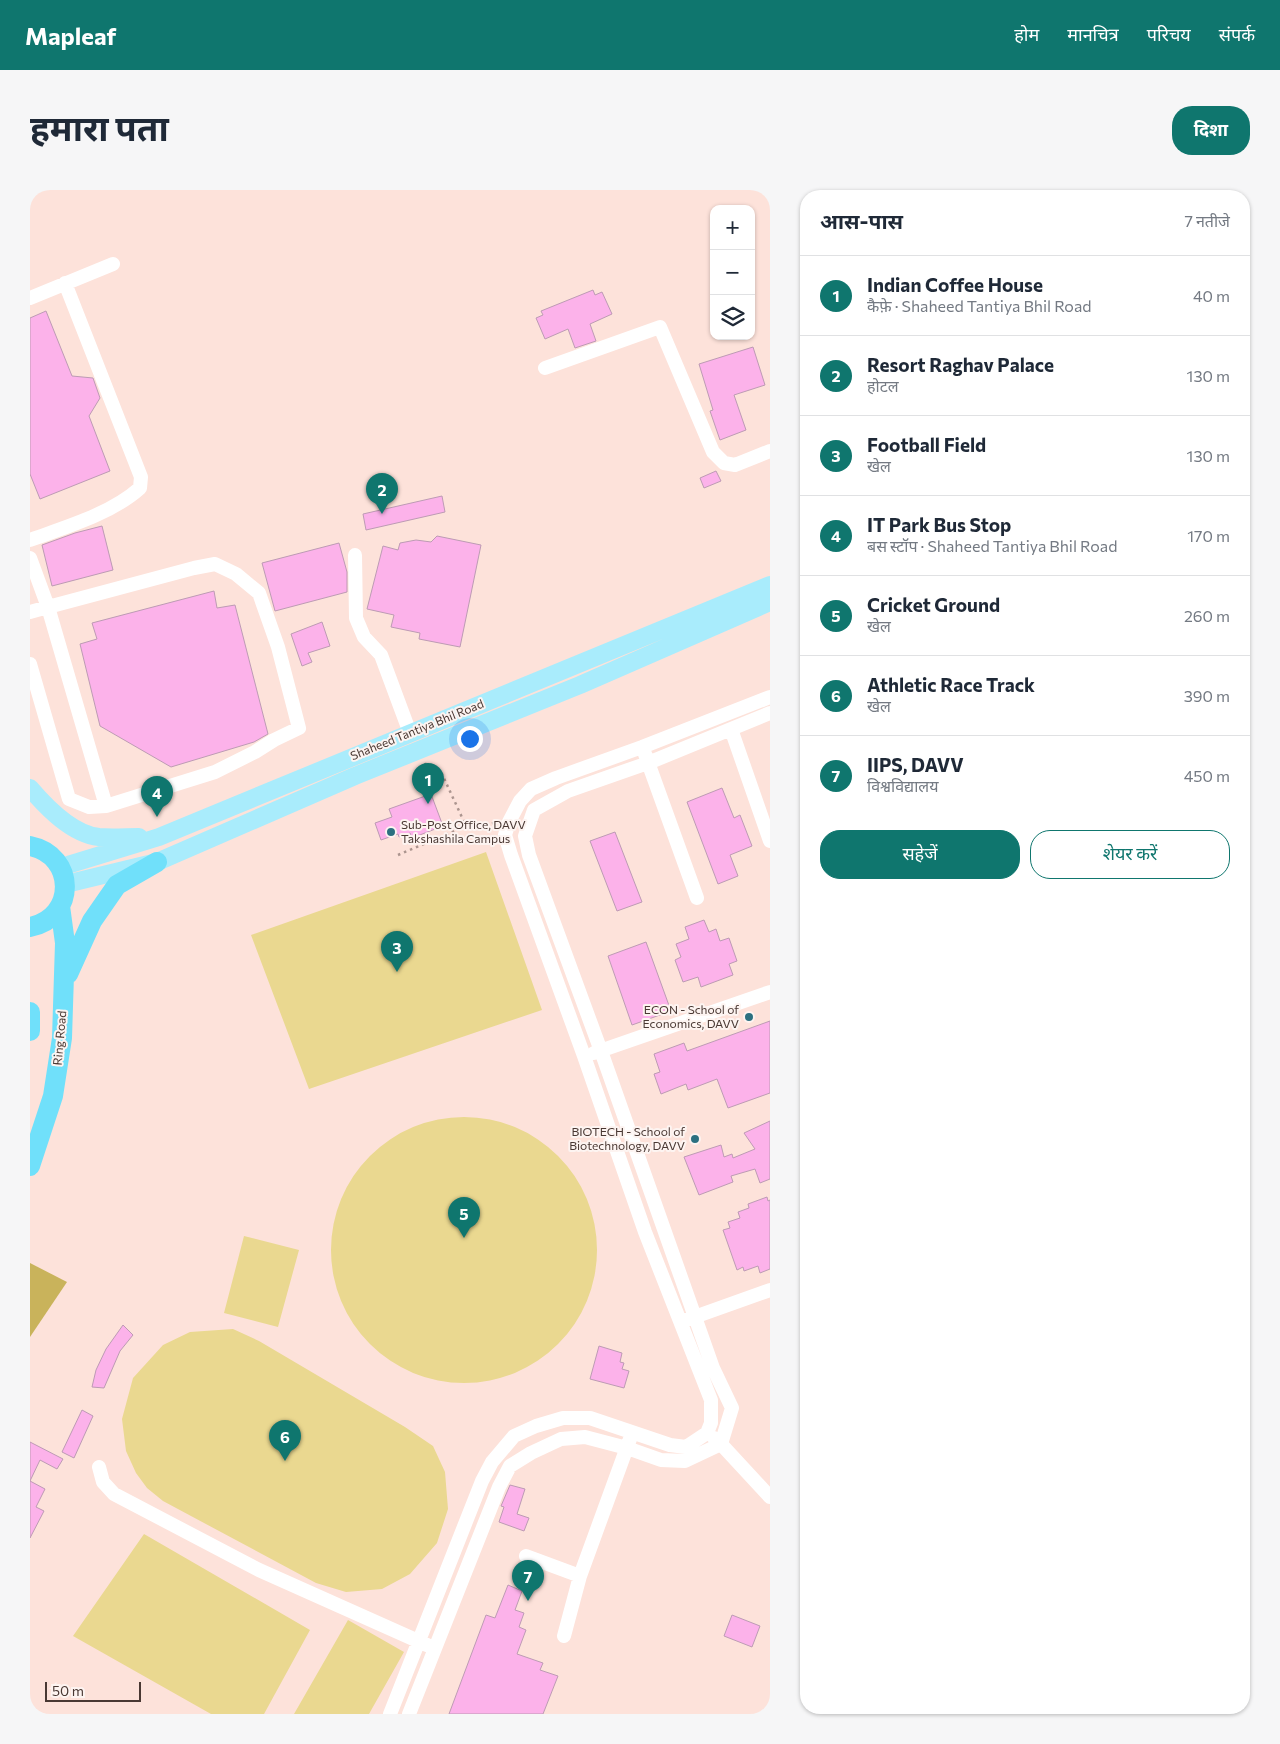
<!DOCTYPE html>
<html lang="hi">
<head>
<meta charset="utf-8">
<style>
	:root { --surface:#fff; --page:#f6f6f7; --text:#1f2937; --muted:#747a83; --line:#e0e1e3; --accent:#0f766e }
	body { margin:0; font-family:Commissioner,"Noto Sans Devanagari",sans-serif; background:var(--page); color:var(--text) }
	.controls { position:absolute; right:15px; top:15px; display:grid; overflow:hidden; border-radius:10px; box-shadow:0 1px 4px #0004 }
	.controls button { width:45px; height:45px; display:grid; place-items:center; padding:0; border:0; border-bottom:1px solid var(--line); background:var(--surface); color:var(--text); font:25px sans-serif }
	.scale { position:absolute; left:15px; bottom:12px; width:96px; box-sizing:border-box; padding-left:5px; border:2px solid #493833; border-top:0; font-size:14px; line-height:18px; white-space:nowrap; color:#493833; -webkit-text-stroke:4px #fdf4f1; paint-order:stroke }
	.you { position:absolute; left:439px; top:548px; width:18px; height:18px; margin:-12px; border:4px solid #fff; border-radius:50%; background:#1a73e8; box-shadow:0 0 0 8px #1a73e833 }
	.badge { display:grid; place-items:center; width:32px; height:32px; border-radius:50%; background:var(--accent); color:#fff; font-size:16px; font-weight:700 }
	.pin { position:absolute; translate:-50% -41px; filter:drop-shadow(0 1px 2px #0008) }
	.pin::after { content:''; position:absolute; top:26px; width:18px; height:15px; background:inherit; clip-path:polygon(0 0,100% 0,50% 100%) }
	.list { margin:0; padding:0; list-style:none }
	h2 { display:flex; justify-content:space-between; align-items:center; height:65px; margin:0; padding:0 20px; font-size:21px }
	h2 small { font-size:16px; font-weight:400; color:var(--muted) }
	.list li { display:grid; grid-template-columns:32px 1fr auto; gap:15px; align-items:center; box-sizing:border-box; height:80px; padding:0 20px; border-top:1px solid var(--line) }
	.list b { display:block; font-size:19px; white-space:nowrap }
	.list p { margin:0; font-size:16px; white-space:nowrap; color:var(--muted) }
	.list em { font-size:16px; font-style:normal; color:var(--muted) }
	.actions { display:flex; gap:10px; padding:15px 20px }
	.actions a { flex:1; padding:11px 0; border:1px solid var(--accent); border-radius:20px; text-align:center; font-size:18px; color:var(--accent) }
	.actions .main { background:var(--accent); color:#fff }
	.icon { flex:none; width:28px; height:28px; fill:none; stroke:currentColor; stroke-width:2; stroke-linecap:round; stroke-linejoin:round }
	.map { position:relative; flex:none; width:740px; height:1524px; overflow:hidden; border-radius:20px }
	header { display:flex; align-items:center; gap:30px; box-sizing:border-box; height:70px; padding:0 25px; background:var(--accent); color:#fff }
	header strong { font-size:24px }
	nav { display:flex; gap:28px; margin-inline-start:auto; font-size:18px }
	.intro { display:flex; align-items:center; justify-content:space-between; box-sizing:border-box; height:120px; padding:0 30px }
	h1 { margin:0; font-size:35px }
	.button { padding:12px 22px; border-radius:20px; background:var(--accent); color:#fff; font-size:18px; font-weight:700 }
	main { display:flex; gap:30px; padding:0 30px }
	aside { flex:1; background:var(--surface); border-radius:20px; box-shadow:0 1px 4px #0004 }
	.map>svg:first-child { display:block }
	.green { fill:#ead890 }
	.forest { fill:#c9b35b }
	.building { fill:#fcb2ea; stroke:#bd9bb4 }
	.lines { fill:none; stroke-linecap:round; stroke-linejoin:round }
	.path { stroke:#ac958f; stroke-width:2.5; stroke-dasharray:2.5 4; stroke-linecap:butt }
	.minor { stroke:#fff; stroke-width:14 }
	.major { stroke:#a9ecfc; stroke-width:18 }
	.highway { stroke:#70e0fa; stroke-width:20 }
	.poi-dot { fill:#2c7080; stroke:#fdf4f1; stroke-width:2 }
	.labels { text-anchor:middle; stroke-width:4; stroke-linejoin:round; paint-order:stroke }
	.street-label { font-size:12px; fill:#493833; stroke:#fdf4f1 }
	.poi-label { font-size:12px; fill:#493833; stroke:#fdf4f1; text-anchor:end }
</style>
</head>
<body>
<header>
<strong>Mapleaf</strong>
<nav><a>होम</a><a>मानचित्र</a><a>परिचय</a><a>संपर्क</a></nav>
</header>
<div class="intro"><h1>हमारा पता</h1><a class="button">दिशा</a></div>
<main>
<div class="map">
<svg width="740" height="1524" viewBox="0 0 740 1524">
	<rect width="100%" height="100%" fill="#fde2da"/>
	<path class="green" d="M456 662 512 820 279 899 221 745Z
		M301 1060a133 133 0 1 1 266 0a133 133 0 1 1-266 0Z
		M214 1046 269 1060 248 1137 194 1123Z
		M203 1139 229 1151 375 1237 403 1256 415 1282 418 1319 407 1353 380 1384 352 1399 316 1402 286 1393 133 1311 117 1298 106 1283 96 1261 92 1229 103 1188 133 1155 160 1142Z
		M114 1344 280 1440 234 1524H181L43 1446Z
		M318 1430 374 1462 339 1524H264Z"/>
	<path class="forest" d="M0 1073 37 1092 0 1147Z"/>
	<path class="building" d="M563 100 565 105 572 102 582 124 560 134 566 151 545 158 538 139 515 149 506 128 513 125 511 121Z
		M16 121 42 186 63 188 70 208 59 226 80 281 10 309 0 284V128Z
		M723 157 735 195 704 205 716 240 690 250 680 221 683 220 669 174Z
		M686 281 691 291 674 298 670 288Z
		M412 306 415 322 336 340 333 324Z
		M72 336 83 380 22 396 12 355 45 343Z
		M407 346 451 355 430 457 389 449 390 443 361 437 364 425 337 419 353 356 368 360 370 353 386 350 401 352Z
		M309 353 317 382V402L245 421 232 373Z
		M184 401 187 418 205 415 238 544 224 552 141 577 70 536 50 454 67 449 62 433Z
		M292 432 300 456 278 463 282 472 272 476 261 444Z
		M692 598 704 628 710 625 722 656 700 665 708 686 688 694 657 612Z
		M401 604 413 636 382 648 380 643 369 647 368 644 351 650 345 633 362 627 359 619Z
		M585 642 612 712 587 721 560 651Z
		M674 730 679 742 686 739 690 751 699 748 707 771 699 774 703 785 671 797 668 787 653 792 645 770 651 767 646 754 659 749 655 737Z
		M616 752 641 821 602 835 578 766Z
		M740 831V903L698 918 687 889 658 900 656 894 631 904 624 884 630 882 624 864 654 853 657 861Z
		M740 931V989L730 993 725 979 701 986 703 992 669 1005 654 967 691 955 694 967 702 964 703 968 725 959 714 943Z
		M737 1007 738 1011 740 1010V1079L730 1083 728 1076 714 1081 713 1077 707 1080 693 1040 700 1038 698 1032 710 1028 708 1022 719 1018 718 1014Z
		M93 1135 103 1145 90 1161 74 1198 62 1197 66 1180 76 1159Z
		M569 1156 592 1163 590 1172 594 1173 592 1179 599 1181 594 1198 560 1189Z
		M52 1220 63 1226 44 1268 32 1262Z
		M0 1252 33 1269 27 1279 10 1270 0 1291Z
		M0 1291 15 1299 6 1317 14 1321 0 1348Z
		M480 1295 495 1299 487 1324 499 1328 494 1341 469 1332 474 1317 471 1316Z
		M478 1395 492 1401 485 1420 494 1423 489 1437 496 1440 487 1464 513 1473 510 1480 528 1486 513 1524H419L456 1425 465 1428Z
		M702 1425 730 1436 722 1457 694 1446Z"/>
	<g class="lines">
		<path class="path" d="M436 636 465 633
			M368 665 436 636 412 584 401 587 395 573"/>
		<path class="minor" d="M0 108 83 74
			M515 178 630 137 683 262 694 273 705 275 740 261
			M0 350C36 337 81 324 110 298L111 287 35 93
			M325 365 326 428 334 447 351 465 380 543
			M0 368 18 417 76 616 185 582 225 562 244 550 269 538 248 457 229 403 206 384 185 374 164 378 18 417 0 422
			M0 474 39 609 59 617 76 616
			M701 539 740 651
			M615 564 667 708
			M564 863 740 802
			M656 1130 740 1100
			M684 1248 691 1254 740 1307
			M69 1277 73 1292 84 1304 229 1380 397 1455
			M496 1366 550 1386
			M534 1446 550 1386 600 1249
			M360 1524 452 1291 462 1272 484 1246 506 1236 533 1228H560L640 1255 656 1257 677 1243 681 1233V1210L615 1042 554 866 481 665 475 645 479 632 490 611 501 599 526 588 612 557 740 507
			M379 1524 469 1297 480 1276 501 1263 531 1249 555 1247 597 1258 631 1270 655 1271 691 1254 702 1218 683 1178 571 861 499 665 495 646 504 620 538 601 618 573 740 523"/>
		<path class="major" d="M0 598C17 618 42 644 69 647 82 648 96 647 109 647
			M31 677 129 647 740 395
			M36 694 127 672 325 586 550 495 740 412"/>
		<path class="highway" d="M0 656C46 665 47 728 0 737
			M38 784 62 731 87 695 127 672
			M0 822V841
			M0 976 23 906 32 848 35 753 30 716"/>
	</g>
	<g class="poi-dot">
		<circle cx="361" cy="642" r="5"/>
		<circle cx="719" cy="827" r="5"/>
		<circle cx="665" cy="949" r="5"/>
	</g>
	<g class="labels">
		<g class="street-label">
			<text transform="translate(387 540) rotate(-22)" y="4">Shaheed Tantiya Bhil Road</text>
			<text transform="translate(30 848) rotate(-85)" y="4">Ring Road</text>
		</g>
		<g class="poi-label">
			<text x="371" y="639" text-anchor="start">Sub-Post Office, DAVV<tspan x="371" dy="14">Takshashila Campus</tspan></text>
			<text x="709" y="824">ECON - School of<tspan x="709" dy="14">Economics, DAVV</tspan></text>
			<text x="655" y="946">BIOTECH - School of<tspan x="655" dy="14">Biotechnology, DAVV</tspan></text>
		</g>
	</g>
</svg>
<div class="controls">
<button>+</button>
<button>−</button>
<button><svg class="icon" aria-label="layers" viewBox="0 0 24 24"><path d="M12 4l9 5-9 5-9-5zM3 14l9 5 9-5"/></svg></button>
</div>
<div class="scale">50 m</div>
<div class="you"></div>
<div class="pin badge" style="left:398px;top:614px">1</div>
<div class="pin badge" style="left:352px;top:324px">2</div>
<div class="pin badge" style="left:367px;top:782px">3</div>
<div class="pin badge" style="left:127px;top:627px">4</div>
<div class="pin badge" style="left:434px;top:1048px">5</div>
<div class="pin badge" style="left:255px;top:1271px">6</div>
<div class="pin badge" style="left:498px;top:1411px">7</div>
</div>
<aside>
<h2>आस-पास<small>7 नतीजे</small></h2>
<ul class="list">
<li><span class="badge">1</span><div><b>Indian Coffee House</b><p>कैफ़े · Shaheed Tantiya Bhil Road</p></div><em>40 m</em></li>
<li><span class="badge">2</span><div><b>Resort Raghav Palace</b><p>होटल</p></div><em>130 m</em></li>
<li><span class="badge">3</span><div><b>Football Field</b><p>खेल</p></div><em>130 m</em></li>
<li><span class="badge">4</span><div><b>IT Park Bus Stop</b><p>बस स्टॉप · Shaheed Tantiya Bhil Road</p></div><em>170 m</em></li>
<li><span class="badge">5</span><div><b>Cricket Ground</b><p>खेल</p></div><em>260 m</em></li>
<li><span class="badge">6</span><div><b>Athletic Race Track</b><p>खेल</p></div><em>390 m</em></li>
<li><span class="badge">7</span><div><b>IIPS, DAVV</b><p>विश्वविद्यालय</p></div><em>450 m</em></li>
</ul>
<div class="actions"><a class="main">सहेजें</a><a>शेयर करें</a></div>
</aside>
</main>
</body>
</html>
